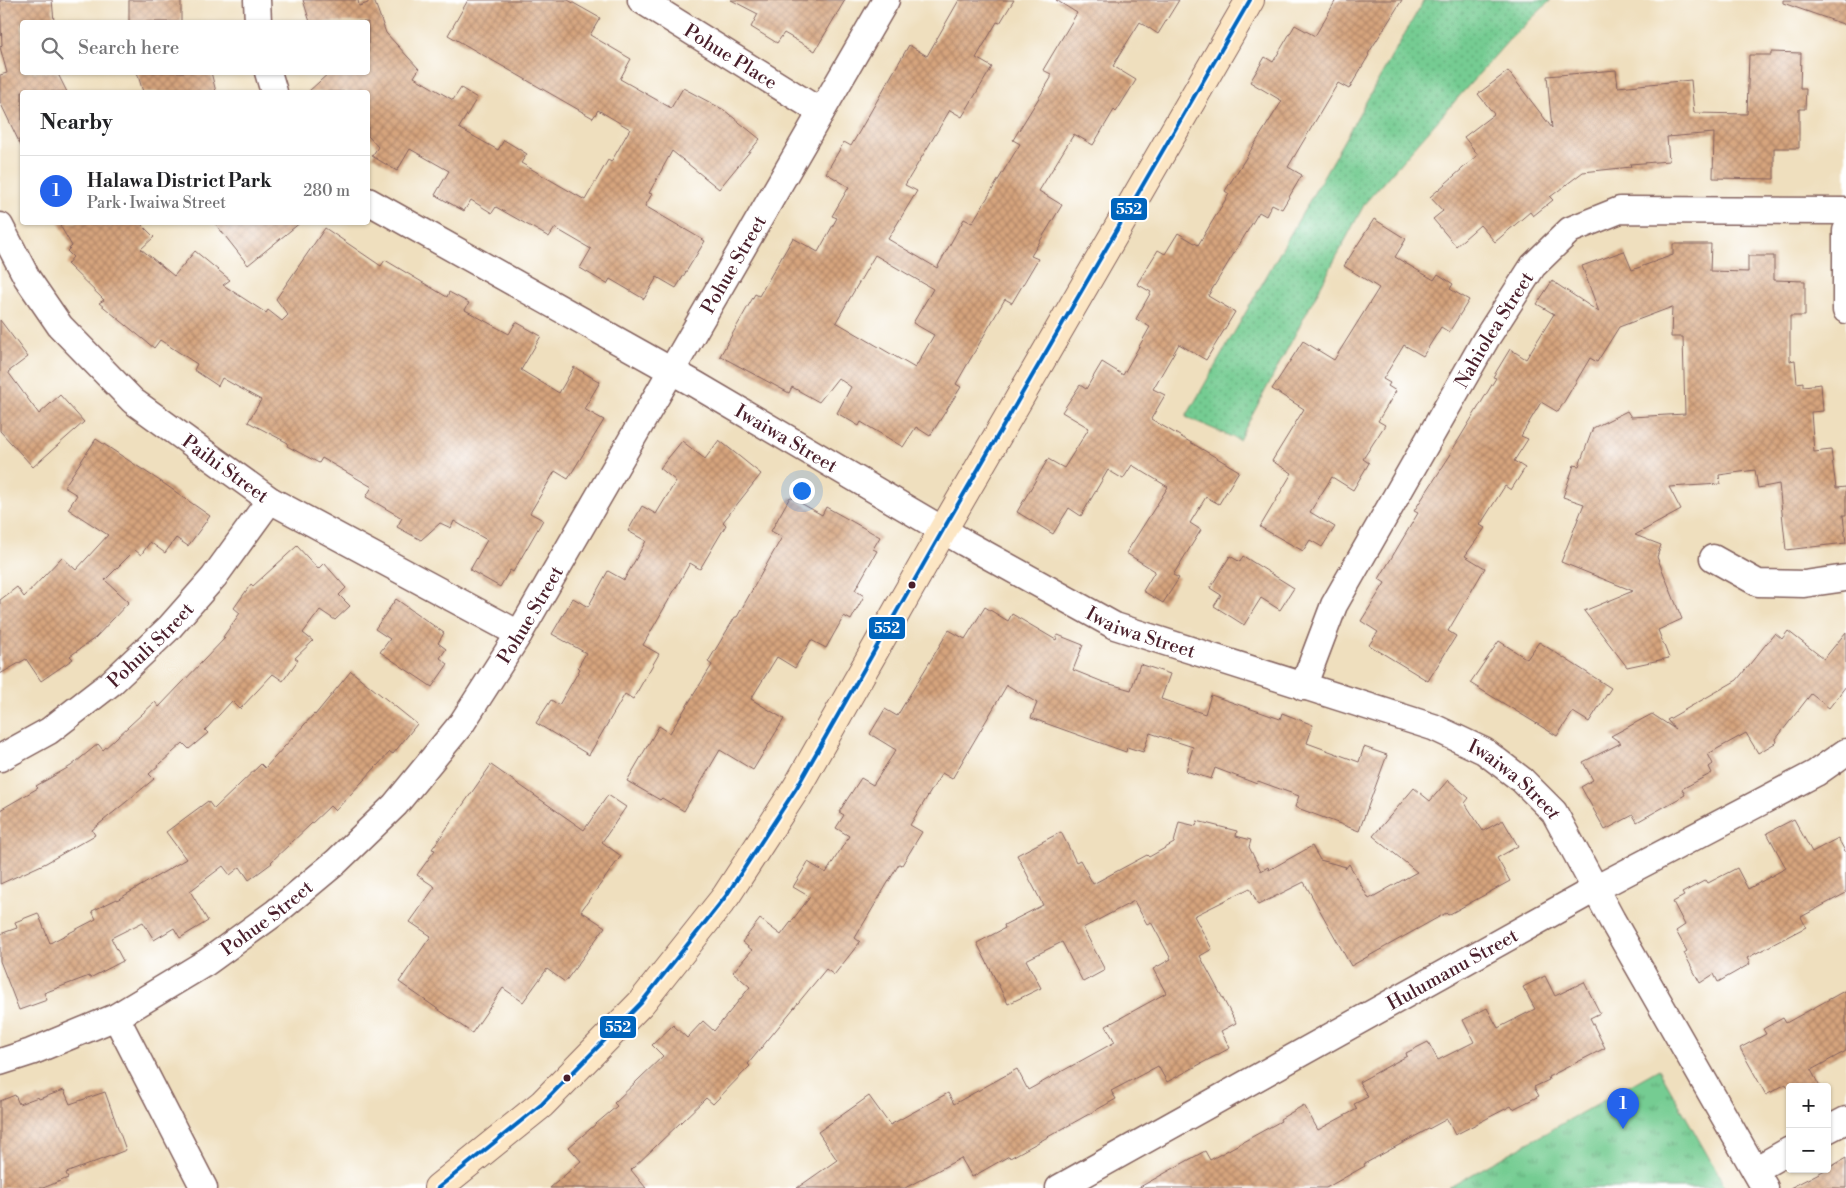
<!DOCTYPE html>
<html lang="en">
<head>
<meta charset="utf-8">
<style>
	:root { --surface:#fff; --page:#f6f6f6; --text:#202124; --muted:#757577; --line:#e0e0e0; --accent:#2563eb }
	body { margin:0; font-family:"Libre Bodoni",serif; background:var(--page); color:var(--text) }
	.controls { position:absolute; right:15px; bottom:15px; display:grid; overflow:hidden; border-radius:5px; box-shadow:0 1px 4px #0004 }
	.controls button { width:45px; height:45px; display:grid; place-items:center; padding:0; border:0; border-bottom:1px solid var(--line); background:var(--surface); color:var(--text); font:25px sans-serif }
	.you { position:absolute; left:801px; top:490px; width:18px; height:18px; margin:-12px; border:4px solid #fff; border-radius:50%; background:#1a73e8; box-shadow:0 0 0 8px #1a73e833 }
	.badge { display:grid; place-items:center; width:32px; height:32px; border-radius:50%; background:var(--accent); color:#fff; font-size:16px; font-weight:700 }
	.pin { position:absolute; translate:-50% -41px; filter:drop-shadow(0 1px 2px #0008) }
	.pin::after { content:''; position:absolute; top:26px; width:18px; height:15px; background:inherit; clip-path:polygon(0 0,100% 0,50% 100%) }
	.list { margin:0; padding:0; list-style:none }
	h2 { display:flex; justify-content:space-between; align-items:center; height:65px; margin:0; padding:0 20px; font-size:21px }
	h2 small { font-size:16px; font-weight:400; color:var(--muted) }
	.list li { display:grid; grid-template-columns:32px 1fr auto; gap:15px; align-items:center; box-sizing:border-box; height:70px; padding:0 20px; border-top:1px solid var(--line) }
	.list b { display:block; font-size:19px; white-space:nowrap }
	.list p { margin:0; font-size:16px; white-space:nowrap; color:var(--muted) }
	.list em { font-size:16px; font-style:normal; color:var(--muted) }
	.icon { flex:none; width:28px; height:28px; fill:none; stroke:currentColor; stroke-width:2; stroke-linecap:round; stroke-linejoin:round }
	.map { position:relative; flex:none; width:1846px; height:1188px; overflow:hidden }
	.search { position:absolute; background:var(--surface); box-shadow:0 1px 4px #0004; left:20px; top:20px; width:350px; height:55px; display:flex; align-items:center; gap:12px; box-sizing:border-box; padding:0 18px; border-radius:5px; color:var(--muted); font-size:19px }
	.panel { position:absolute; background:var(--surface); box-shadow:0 1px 4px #0004; left:20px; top:90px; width:350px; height:135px; border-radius:5px }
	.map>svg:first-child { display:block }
	.grass { fill:url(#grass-dots); stroke:#5f765e }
	.park { fill:url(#park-tufts); stroke:#5f765e }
	.building { fill:url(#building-cross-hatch); fill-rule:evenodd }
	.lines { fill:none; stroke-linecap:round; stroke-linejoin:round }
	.street-casing { stroke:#84625e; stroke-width:29 }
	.secondary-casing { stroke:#84625e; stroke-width:30 }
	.street { stroke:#fff; stroke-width:26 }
	.secondary { stroke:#fce6c4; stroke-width:28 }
	.bus-1-casing { stroke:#fff; stroke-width:8 }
	.bus-1 { stroke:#0065bd; stroke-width:4 }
	.bus-dot { fill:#4a1f2b; stroke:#fff; stroke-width:2 }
	.labels { text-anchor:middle; stroke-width:4.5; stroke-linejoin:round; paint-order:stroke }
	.street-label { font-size:19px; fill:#4a1f2b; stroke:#fff }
	.line-badge { stroke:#fff; stroke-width:2 }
	.badge-label { font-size:14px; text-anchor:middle; font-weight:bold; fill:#fff }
</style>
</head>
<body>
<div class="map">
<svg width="1846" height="1188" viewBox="0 0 1846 1188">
	<defs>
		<pattern id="grass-dots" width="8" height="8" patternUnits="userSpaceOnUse" patternTransform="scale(1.25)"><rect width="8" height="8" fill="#74cc92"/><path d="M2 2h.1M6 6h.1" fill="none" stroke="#61a577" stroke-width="1.8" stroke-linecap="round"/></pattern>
		<pattern id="park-tufts" width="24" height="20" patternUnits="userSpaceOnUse" patternTransform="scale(1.25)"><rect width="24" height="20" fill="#74cc92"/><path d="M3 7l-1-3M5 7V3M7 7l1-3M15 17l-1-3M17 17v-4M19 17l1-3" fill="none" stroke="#61a577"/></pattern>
		<pattern id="building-cross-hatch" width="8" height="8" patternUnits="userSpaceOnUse" patternTransform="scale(1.25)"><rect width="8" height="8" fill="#d6a47d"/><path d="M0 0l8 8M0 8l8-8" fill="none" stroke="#b08567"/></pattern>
	</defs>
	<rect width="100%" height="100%" fill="#fff"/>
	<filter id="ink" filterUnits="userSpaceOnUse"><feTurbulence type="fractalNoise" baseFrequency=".02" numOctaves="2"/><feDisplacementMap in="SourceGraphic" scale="10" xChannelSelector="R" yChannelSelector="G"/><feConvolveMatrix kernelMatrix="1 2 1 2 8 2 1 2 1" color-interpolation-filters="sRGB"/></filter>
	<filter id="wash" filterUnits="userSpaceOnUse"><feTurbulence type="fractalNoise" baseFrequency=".0096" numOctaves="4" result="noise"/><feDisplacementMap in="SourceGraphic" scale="20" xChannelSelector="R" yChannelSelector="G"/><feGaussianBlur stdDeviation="1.12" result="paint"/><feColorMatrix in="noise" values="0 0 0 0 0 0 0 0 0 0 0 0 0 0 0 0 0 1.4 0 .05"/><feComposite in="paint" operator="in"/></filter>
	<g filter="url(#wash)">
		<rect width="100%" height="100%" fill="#efdfbe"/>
		<path class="grass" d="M1424 0H1551L1508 41 1365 203 1239 440 1186 417Z"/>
		<path class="park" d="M1659 1069 1726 1188H1448Z"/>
		<g id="blocks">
			<path class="building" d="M0 0H52L54 21 22 22V72H57L67 92H22V148L0 102V75L7 73 0 47 2 45Z
				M129 0H181V22H129Z
				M303 0H358L359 6 368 3V0H374L386 33 419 69 414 77 453 100 461 88 477 98 459 128 498 150 504 140 527 154 521 163 585 200 608 160 611 162 630 129 598 110 593 118 448 35 468 0H568L600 18 590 35 631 59 620 79 671 108 683 88 724 110 760 139 719 189 672 151 649 193 652 194 645 206 705 241 676 288 657 277 644 299 610 279 607 284 580 268 591 249 555 228 549 237 496 207 492 213 471 200 464 211 435 195 449 171 410 149 397 171 372 156 378 147 368 136V92H308L330 72H368V22H310Z
				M731 0H845L815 51 784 33 777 43 751 27 758 14Z
				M959 0H1014L1000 23 997 22 976 58 992 67 962 117 950 110 905 185 917 191 888 239 937 268 964 219 972 223 1020 144 1013 140 1051 78V74L1043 70 1077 13 1056 0H1179L1158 34 1140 22 1123 49 1113 66 1136 80 1116 112 1114 110 1093 145 1074 134 1039 191 1062 205 1031 256 1038 259 1012 303 1005 299 956 384 961 387 930 436 916 427 903 447 861 422 859 426 837 413 851 387 838 378 819 402 792 387 789 393 720 356 755 294 759 296 793 238 818 252 837 218 832 216 849 187 826 173 844 142 851 146 909 45 927 56ZM875 255 933 289 913 323 934 335 915 368 836 322Z
				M1336 0H1402L1368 54 1369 55 1349 89 1338 83 1288 167 1302 175 1282 209 1272 204 1266 216 1259 212 1208 296 1235 312 1206 360 1179 344 1153 389 1165 395 1151 419 1239 471 1219 504 1206 497 1190 523 1201 530 1173 575 1179 578 1163 603 1143 591 1155 571 1126 553 1168 487 1132 465 1123 479 1108 470 1081 516 1069 508 1053 534 1017 512 1048 459 1064 468 1089 428 1062 412 1080 385 1086 389 1102 362 1123 375 1150 327 1136 319 1151 292 1137 284 1158 250 1165 254 1178 233 1198 245 1229 194 1225 191 1282 101 1250 82 1265 57 1273 62 1295 25 1315 36Z
				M1783 0H1846V25L1783 3Z
				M1771 52 1801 53 1800 89H1806L1805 109H1799V148H1774V179L1713 178 1714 133 1667 137 1669 161 1630 164 1631 167 1583 172 1550 197 1553 200 1533 216 1530 212 1495 242 1480 225 1456 246 1433 219 1443 211 1430 197 1478 155 1464 137 1494 114 1478 94 1508 71 1552 128 1547 76 1616 70 1618 87 1691 80 1694 113 1747 114 1749 55H1771Z
				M137 72H211L216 92H143Z
				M1374 219 1406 239 1395 257 1434 280 1438 274 1453 284 1450 289 1469 300 1449 332 1441 327 1423 356 1404 345 1383 379 1390 383 1388 386 1396 391 1378 421 1385 425 1363 459 1369 463 1353 490 1332 477 1310 512 1335 527 1322 547 1310 540 1303 551 1260 527 1292 473 1272 461 1304 409 1272 389 1303 341 1334 360 1379 288 1344 266Z
				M58 222H139L154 237 141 249 174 276 195 251 230 280 223 285 266 313 268 310 282 321 288 315 276 299 325 228 381 266 385 260 447 297 449 292 469 303 465 310 509 334 516 322 541 336 521 370 559 393 574 367 600 382 584 409 604 420 568 479 555 471 530 513 543 520 513 572 510 570 500 587 470 570 487 540 454 521 451 528 440 523 421 540 397 527 402 518 366 497 372 487 322 458 319 463 287 446 288 443 248 422 261 400 222 378 218 386 194 370 197 364 160 340 154 348 99 303 104 300 67 264 73 257 67 251 72 246Z
				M214 222H301L248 265Z
				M1673 244H1711L1710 271 1748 272V256H1774V280L1805 281V316H1790V361L1795 360 1797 383 1803 382V386L1821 384 1823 411 1811 412 1814 452 1831 450 1836 488 1846 487V515H1843L1846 543 1786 550 1779 484 1758 488 1755 470 1719 475 1720 484 1669 487 1681 510 1635 535 1661 545 1657 557 1682 619 1658 630 1669 658 1627 667 1584 611 1633 591 1561 562 1584 504 1563 497 1574 465 1579 466 1593 428 1627 411 1631 417 1685 414 1683 337H1671L1672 307 1619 327 1597 362 1590 358 1558 412 1541 402 1521 436 1528 439 1514 461 1525 468 1511 490 1505 486 1480 525 1485 528 1465 556 1485 568 1448 631 1456 636 1428 681 1369 645 1378 632 1361 621 1385 583 1379 579 1418 513 1414 511 1451 454H1450L1496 378 1493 377 1510 349 1526 359 1554 314 1537 304 1552 281 1599 312 1582 266 1624 251 1632 270 1673 255Z
				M0 320 28 357 8 372 39 414 60 395 84 422 33 467 0 431Z
				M96 439 166 485 210 516 188 546 176 538 165 553 150 542 141 555 135 550 105 580 129 602 95 638 70 656 73 659 41 681 26 659 0 674V600L17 587 24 597 62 557 76 570 108 535 68 509 77 495 64 487Z
				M719 440 761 474 723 522 726 525 700 569 690 563 643 645 659 654 633 699 625 694 589 755 536 723 551 700 559 705 580 669 578 667 586 653 552 634 573 598 588 607 608 571 624 580 646 541 628 531 642 506 656 514 676 481 660 468 682 441 705 459Z
				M790 497 822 515 826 507 880 537 873 549 877 551 855 590 864 596 851 620 844 616 826 648 811 640 795 668 777 657 751 699 784 719 753 770 720 750 684 811 662 798 660 800 627 781 659 726 670 733 712 665 708 662 735 617H737L782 537 771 531Z
				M297 546 318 569 324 563 346 588 339 595 350 606 335 620 320 610 303 633 313 641 295 658 298 660 283 681 273 674 240 709 232 701 205 730 208 733 189 749 183 743 149 774 154 779 92 830 95 835 46 863 0 884V810L38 788 36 786 71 766 98 744 103 750 155 702 159 707 225 638 223 637 240 613 234 608 251 584 253 586Z
				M1230 556 1240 562 1243 556 1294 588 1280 610 1261 598 1244 625 1214 606 1221 595 1210 588Z
				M396 599 444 633 438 643 446 649 440 658 448 664 432 687 380 652 390 639 375 629Z
				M985 607 1008 621 1012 614 1056 640 1058 635 1083 645 1073 670 1103 682 1131 690 1140 664 1170 674 1161 699 1205 714 1211 695 1280 719 1282 713 1313 725 1307 743 1359 762 1364 747 1387 755 1359 831 1295 807 1299 796 1258 781 1257 784 1215 768 1211 779 1186 771 1193 747 1150 733 1143 752 1127 747 1126 752 1031 718 1037 703 1007 685 952 779 942 773 910 825 922 832 902 865 899 864 855 938 860 942 834 975 826 969 748 1064 750 1066 713 1104 706 1098 631 1170 646 1188H550L581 1161 569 1147 617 1106 614 1103 663 1056 652 1045 673 1025 687 1038 703 1021 714 1031 750 987 733 972 752 950 742 942 760 919 781 935 810 897 793 887 808 862 826 873 849 836 836 828 844 815 839 812 861 778 873 785 896 750 870 734 885 709 897 716 949 630 965 639Z
				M1788 631 1824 659 1846 632V686L1829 708 1811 694 1776 739 1777 742 1758 753 1746 733 1708 754 1713 764 1709 767 1712 773 1682 789 1685 795 1637 822 1633 815 1605 830 1581 787 1593 780 1583 762 1621 743 1611 736 1652 714 1675 729 1667 720 1737 680 1775 633 1782 639Z
				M1499 641 1527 659 1539 642 1611 688 1589 722 1573 712 1557 736 1470 683Z
				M351 671 417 724 393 754 390 752 335 811 330 806 271 862 272 863 249 880 240 867 230 875 223 866 190 891 208 921 180 938 174 928 154 940 143 922 111 938 123 961 90 978 89 976 44 993 47 1000 19 1010 0 961V934L17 928 15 922 38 913 50 943 96 919 92 911 117 899V900L186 859 166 832 208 801 214 809 261 764 265 768 314 714 315 715Z
				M491 765 584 830 608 795 626 807 602 842 621 856 581 911 605 927 565 982 547 969 523 1002 503 988 472 1033 399 982 431 936 410 922 435 887 417 875 435 850 432 849Z
				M1448 780 1469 798 1465 803 1483 831 1503 820 1518 846 1497 858 1510 881 1448 915 1446 913 1351 966 1304 882 1258 905 1250 888 1194 916 1212 949 1200 956 1236 1023 1221 1031 1230 1048 1167 1082 1158 1066 1111 1091 1116 1099 1010 1158 1009 1156 972 1177 961 1158 905 1188H797L837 1160 818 1132 869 1096 890 1125 948 1093 954 1104 1017 1069 1028 1090 1115 1042 1106 1026 1166 993 1153 969 1171 959 1151 922 1147 924 1134 901 1083 928 1105 970 1083 982 1062 942 1026 960 1041 988 1008 1004 977 943 1005 928 1004 925 1043 905 1017 855 1061 832 1076 862 1080 860 1093 884 1147 855 1149 857 1174 843 1179 822 1196 826 1197 821 1237 831 1236 836 1251 840 1249 847 1261 871 1268 867 1269 870 1312 846 1320 860 1346 867 1345 869 1349 864 1369 899 1417 872 1373 836 1414 788 1430 801Z
				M1794 819 1812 852 1838 838 1846 853V893L1801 917 1806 927 1747 958 1750 964 1718 982 1714 974 1700 983 1684 953 1687 951 1676 931 1685 925 1673 902 1684 896 1682 893 1706 880 1708 883 1737 868 1748 889 1786 868 1767 833Z
				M1545 976 1555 996 1584 982 1600 1013 1590 1018 1605 1048 1548 1077 1549 1080 1534 1087 1539 1096 1513 1109 1511 1106 1455 1135 1447 1119 1364 1164 1365 1166 1326 1188H1138L1205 1151 1210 1160 1281 1121 1280 1119 1304 1105 1318 1130 1357 1109 1354 1104 1368 1097 1359 1082 1407 1056 1406 1053 1428 1042 1438 1060 1474 1042 1463 1020 1487 1008 1498 1028 1535 1009 1523 987Z
				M1846 990V1051L1811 1070 1820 1087H1787L1786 1084 1766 1095 1740 1048 1766 1034 1763 1029 1783 1018 1786 1023Z
				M64 1090 70 1104 105 1092 126 1150 66 1173 68 1178 43 1188H0V1101L15 1095 19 1104 38 1097 39 1099Z
				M1846 1158V1188H1790L1827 1169Z"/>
		</g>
	</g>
	<g filter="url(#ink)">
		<use href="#blocks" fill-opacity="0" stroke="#84625e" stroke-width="1"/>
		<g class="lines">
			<g class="street-casing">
				<g id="street">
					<path d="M257 0 258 22"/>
					<path id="s1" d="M641 0 821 112"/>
					<path d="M268 72 274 92"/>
					<path id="s2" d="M368 201 695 384 965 543 1115 626 1433 727 1484 751 1522 780 1554 812 1612 920 1765 1188"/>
					<path id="s3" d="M0 226 27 278 60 326 133 401 270 500 519 634"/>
					<path d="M1846 231V310"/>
					<path d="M1713 558 1758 583 1804 584 1846 578"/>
					<path id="s4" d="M1303 687 1334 605 1486 339 1533 266 1570 230 1620 210 1846 211"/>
					<path id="s5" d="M0 758 49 731 111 683 169 628 214 577 270 500"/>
					<path d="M116 1017 204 1188"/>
					<path id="s6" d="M0 1062 31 1052 116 1017 207 962 276 912 336 862 395 805 462 723 519 634 886 0"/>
					<path d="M1827 1130 1846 1120"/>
					<path d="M1755 1170 1790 1150"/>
					<path id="s7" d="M1059 1188 1595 889 1816 773 1846 752"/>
				</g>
			</g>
			<g class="secondary-casing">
				<path id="secondary" d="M438 1188 542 1104 641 1003 726 896 797 787 943 530 1250 0"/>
			</g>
			<use href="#street" class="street"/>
			<use href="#secondary" class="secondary"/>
			<g class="bus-1-casing">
				<path id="bus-1" d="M438 1188 542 1104 641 1003 726 896 797 787 943 530 1250 0"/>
			</g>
			<use href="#bus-1" class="bus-1"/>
		</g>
	</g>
	<g class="bus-dot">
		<circle cx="912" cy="585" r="4.5"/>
		<circle cx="567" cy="1078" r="4.5"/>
	</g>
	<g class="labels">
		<g class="street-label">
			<text dy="7" stroke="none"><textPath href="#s1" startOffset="106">Pohue Place</textPath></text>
			<text dy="7" stroke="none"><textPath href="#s6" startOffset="1115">Pohue Street</textPath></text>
			<text dy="7" stroke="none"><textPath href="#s4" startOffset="406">Nahiolea Street</textPath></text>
			<text dy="7" stroke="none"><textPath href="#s2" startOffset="481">Iwaiwa Street</textPath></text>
			<text dy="7" stroke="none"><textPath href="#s3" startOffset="336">Paihi Street</textPath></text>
			<text dy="7" stroke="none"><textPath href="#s6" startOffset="710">Pohue Street</textPath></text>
			<text dy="7" stroke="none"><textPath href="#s2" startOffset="886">Iwaiwa Street</textPath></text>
			<text dy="7" stroke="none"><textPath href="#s5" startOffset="189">Pohuli Street</textPath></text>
			<text dy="7" stroke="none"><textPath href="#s2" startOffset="1291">Iwaiwa Street</textPath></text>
			<text dy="7" stroke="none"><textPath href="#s6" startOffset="305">Pohue Street</textPath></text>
			<text dy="7" stroke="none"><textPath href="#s7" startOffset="450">Hulumanu Street</textPath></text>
		</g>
	</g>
	<g class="line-badge">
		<rect x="1110" y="197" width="38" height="24" rx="5" fill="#0065bd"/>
		<rect x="868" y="616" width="38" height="24" rx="5" fill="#0065bd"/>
		<rect x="599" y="1015" width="38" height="24" rx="5" fill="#0065bd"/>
	</g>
	<g class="badge-label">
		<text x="1129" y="214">552</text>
		<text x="887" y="633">552</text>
		<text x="618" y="1032">552</text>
	</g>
</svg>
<div class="controls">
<button>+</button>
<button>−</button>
</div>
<div class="you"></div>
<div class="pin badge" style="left:1623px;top:1129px">1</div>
<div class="search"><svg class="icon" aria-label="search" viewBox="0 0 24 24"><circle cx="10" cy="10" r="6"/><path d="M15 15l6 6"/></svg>Search here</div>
<section class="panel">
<h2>Nearby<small></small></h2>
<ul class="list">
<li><span class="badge">1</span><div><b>Halawa District Park</b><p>Park · Iwaiwa Street</p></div><em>280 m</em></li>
</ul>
</section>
</div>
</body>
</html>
